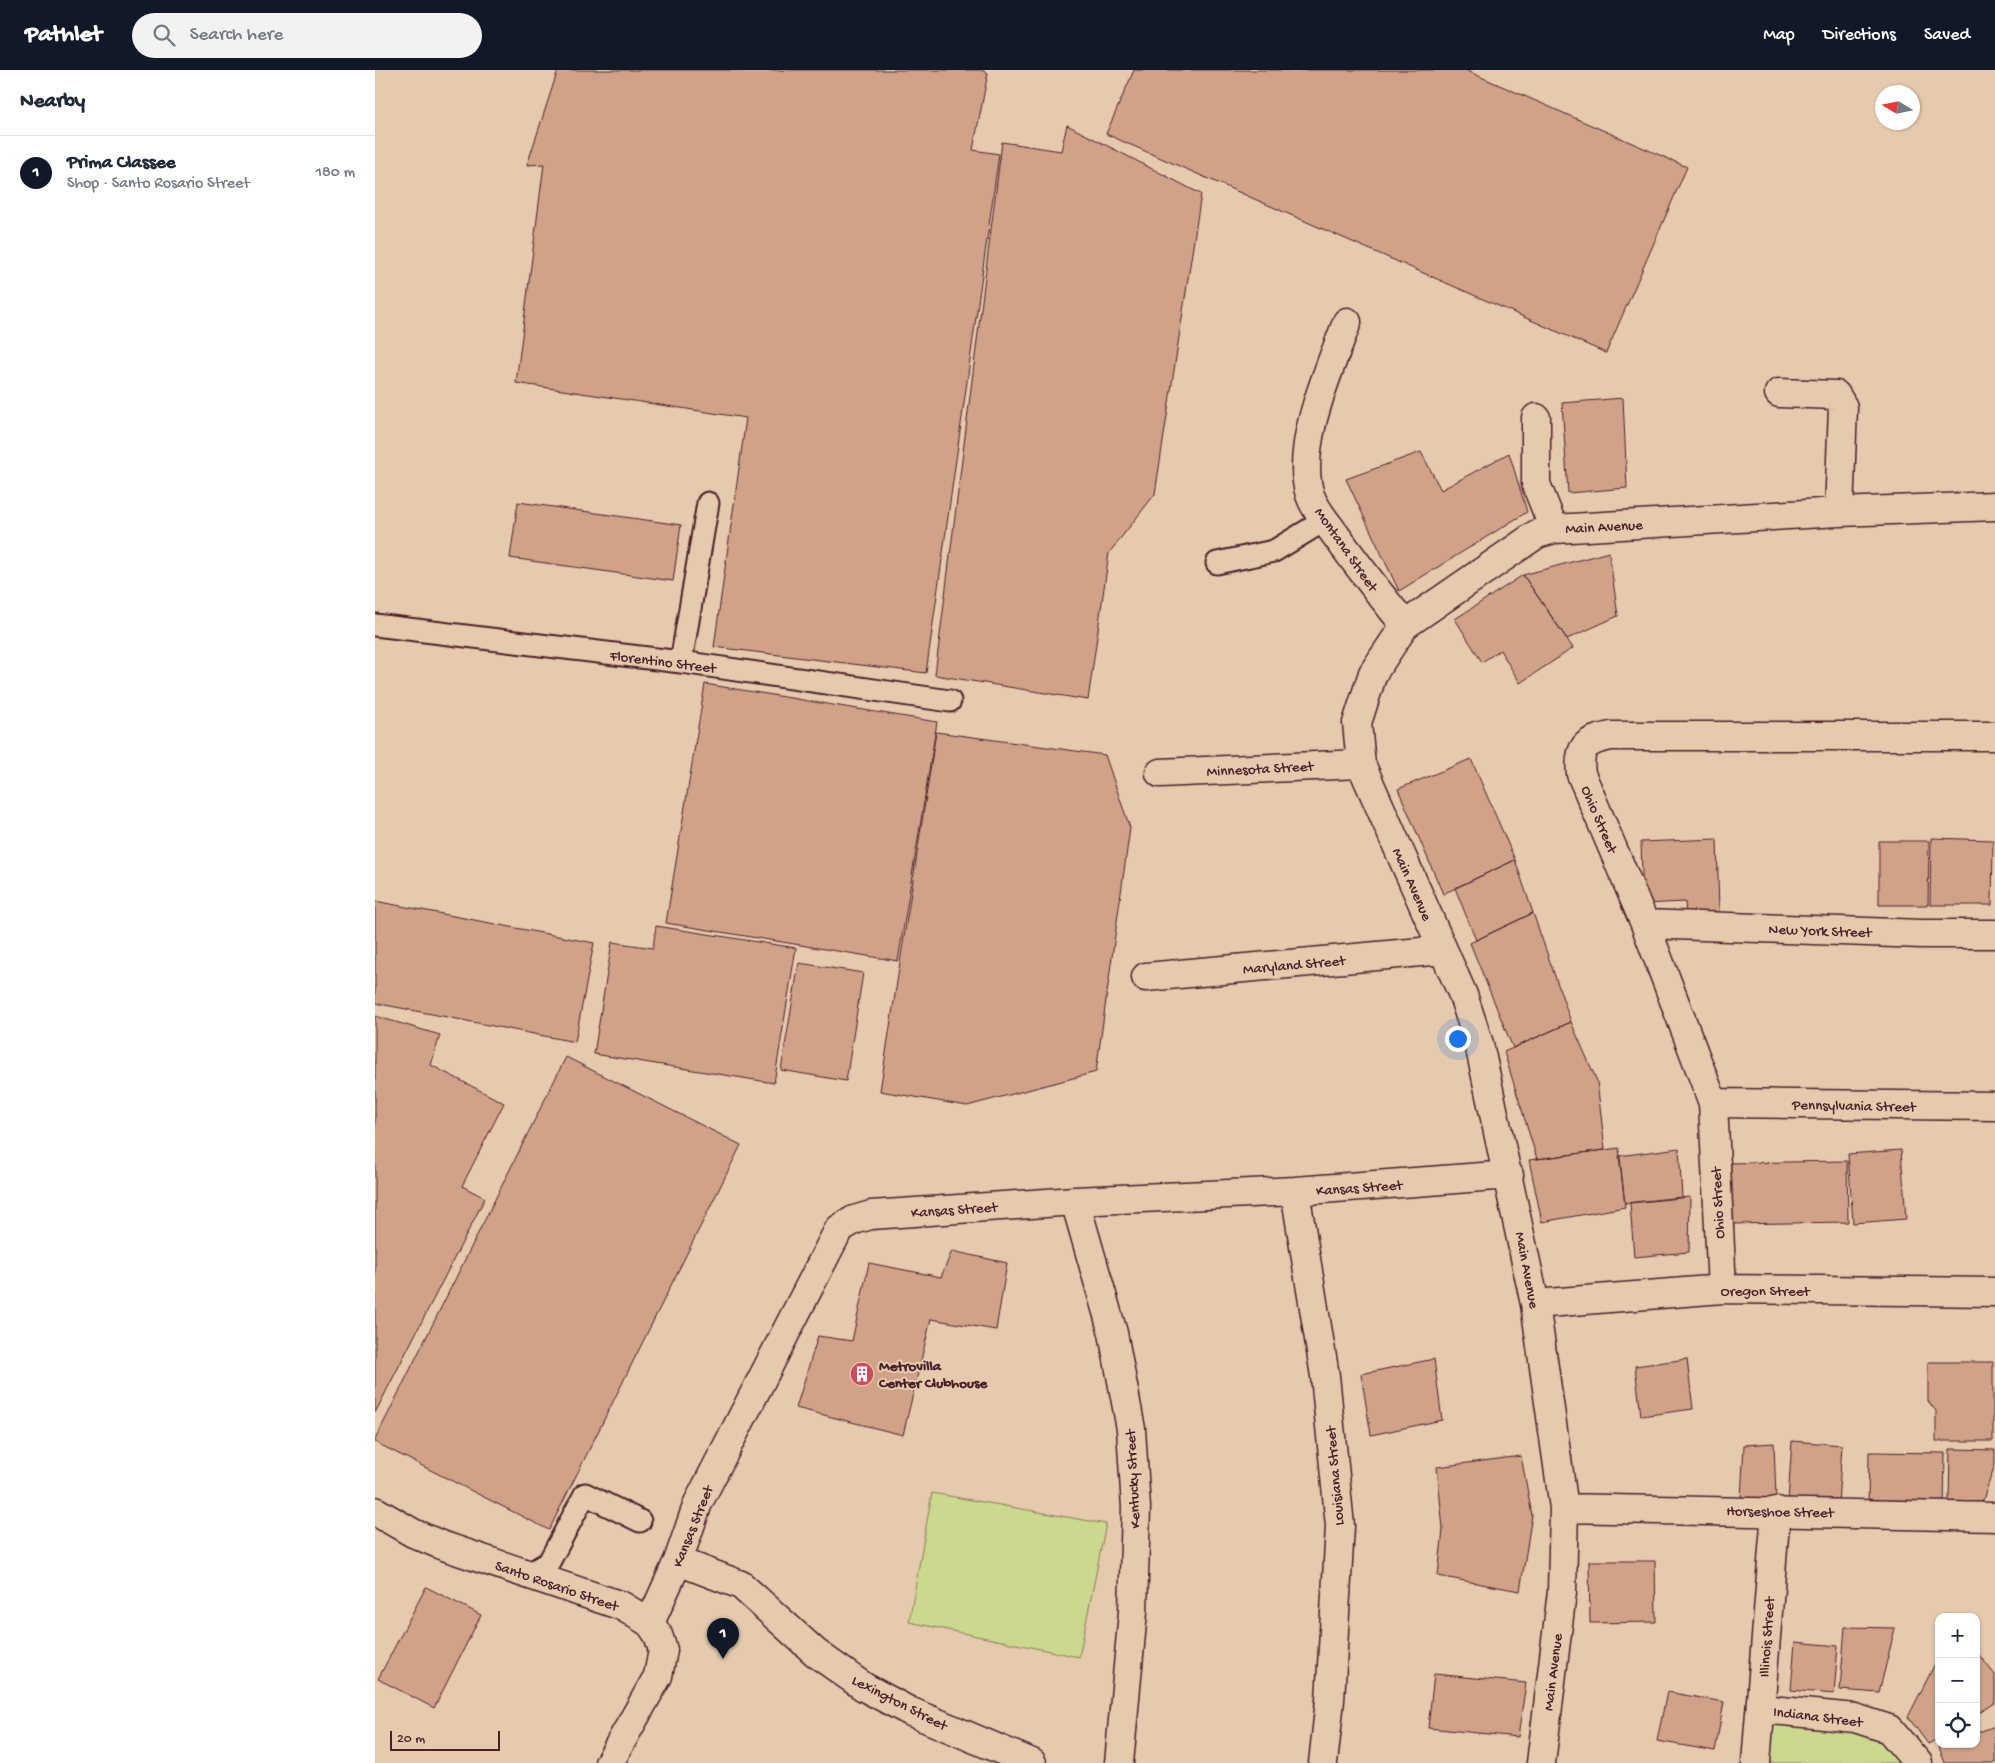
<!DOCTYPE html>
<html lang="en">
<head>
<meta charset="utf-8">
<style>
	:root { --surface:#fff; --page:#f2f2f3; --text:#1f2937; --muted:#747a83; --line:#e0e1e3; --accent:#111827 }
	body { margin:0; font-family:"Gochi Hand",sans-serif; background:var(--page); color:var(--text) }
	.controls { position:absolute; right:15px; bottom:15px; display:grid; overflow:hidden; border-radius:10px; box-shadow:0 1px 4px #0004 }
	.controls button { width:45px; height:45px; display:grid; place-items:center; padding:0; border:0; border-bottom:1px solid var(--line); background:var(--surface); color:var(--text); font:25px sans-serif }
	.compass { position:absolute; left:1500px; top:15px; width:45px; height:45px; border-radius:50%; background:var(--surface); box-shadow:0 1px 4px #0004; rotate:280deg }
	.scale { position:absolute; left:15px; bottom:12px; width:110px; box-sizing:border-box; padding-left:5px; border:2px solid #4a1f2b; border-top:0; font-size:14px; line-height:18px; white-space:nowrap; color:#4a1f2b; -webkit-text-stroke:4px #e5caad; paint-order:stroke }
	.you { position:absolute; left:1082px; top:968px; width:18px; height:18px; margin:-12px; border:4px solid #fff; border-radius:50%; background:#1a73e8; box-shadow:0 0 0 8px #1a73e833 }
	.badge { display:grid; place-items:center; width:32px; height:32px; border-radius:50%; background:var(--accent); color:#fff; font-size:16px; font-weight:700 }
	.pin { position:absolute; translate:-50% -41px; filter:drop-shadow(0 1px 2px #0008) }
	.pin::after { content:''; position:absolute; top:26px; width:18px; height:15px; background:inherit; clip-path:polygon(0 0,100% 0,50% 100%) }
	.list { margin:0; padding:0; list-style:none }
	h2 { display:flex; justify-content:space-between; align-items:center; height:65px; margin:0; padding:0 20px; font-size:21px }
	h2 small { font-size:16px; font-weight:400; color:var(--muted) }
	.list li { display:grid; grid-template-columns:32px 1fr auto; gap:15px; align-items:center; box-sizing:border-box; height:75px; padding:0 20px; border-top:1px solid var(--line) }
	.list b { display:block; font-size:19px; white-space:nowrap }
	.list p { margin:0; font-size:16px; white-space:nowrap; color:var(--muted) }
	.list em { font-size:16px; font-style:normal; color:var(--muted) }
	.icon { flex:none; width:28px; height:28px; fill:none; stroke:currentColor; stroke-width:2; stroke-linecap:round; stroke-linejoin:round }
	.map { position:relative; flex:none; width:1620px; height:1693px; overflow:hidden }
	header { display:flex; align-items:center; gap:30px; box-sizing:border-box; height:70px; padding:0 25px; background:var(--accent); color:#fff }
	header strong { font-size:24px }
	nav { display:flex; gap:28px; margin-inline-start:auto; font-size:18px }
	.search { width:350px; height:45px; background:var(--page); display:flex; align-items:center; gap:12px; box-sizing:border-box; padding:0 18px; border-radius:28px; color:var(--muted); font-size:19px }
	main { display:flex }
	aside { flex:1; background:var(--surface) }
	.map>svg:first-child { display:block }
	.green { fill:#cad98d; stroke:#8a7c5c }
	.building { fill:#d0a389; stroke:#4a1f2b }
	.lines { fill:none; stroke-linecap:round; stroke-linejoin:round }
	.lane-casing { stroke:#4a1f2b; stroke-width:25 }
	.street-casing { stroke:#4a1f2b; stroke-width:31 }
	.secondary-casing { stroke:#4a1f2b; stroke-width:31 }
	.lane { stroke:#e5caad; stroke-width:21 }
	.street { stroke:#e5caad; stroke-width:28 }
	.secondary { stroke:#e5caad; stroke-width:28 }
	.labels { text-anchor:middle; stroke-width:4; stroke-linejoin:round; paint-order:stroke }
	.street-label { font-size:15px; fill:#4a1f2b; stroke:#e5caad }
	.poi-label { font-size:15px; font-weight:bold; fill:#4a1f2b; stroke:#e5caad; text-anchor:start }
</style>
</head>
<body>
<header>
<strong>Pathlet</strong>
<div class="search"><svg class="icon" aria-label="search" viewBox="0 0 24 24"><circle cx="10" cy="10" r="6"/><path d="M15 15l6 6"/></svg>Search here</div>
<nav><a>Map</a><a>Directions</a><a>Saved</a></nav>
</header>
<main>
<aside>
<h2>Nearby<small></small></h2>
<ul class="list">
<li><span class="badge">1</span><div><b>Prima Classee</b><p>Shop · Santo Rosario Street</p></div><em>180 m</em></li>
</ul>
</aside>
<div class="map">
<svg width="1620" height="1693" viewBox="0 0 1620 1693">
	<rect width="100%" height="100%" fill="#e5caad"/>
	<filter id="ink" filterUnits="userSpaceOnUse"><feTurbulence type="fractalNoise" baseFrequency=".02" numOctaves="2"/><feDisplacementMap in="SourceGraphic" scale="10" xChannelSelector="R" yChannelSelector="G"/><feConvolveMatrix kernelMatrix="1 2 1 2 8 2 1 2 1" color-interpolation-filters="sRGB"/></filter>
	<g filter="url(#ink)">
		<path class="green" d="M557 1423 731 1454 704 1587 534 1552Z
			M1393 1645 1477 1652 1517 1674 1528 1693H1389Z"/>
		<path class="building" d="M183 0H606L613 3 598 80 624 84 551 603 339 577 371 348 141 313 169 94 152 95Z
			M759 0H1090L1312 97 1231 283 731 64Z
			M692 55 826 124 780 424 734 483 713 630 560 605 627 72 686 81Z
			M1248 328 1252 418 1193 423 1187 333Z
			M1046 382 1066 420 1134 383 1152 442 1024 521 971 409Z
			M143 432 306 455 298 511 135 488Z
			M1234 482 1243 546 1192 569 1148 505Z
			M1148 505 1198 578 1145 613 1125 580 1107 592 1080 549Z
			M330 614 562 652 523 891 291 853Z
			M561 662 730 685 755 758 721 1002 592 1036 505 1021Z
			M1096 689 1140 790 1068 824 1023 719Z
			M1556 768 1618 770 1617 835H1555Z
			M1342 769 1344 842 1311 844 1310 832 1268 834 1266 772Z
			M1504 771H1554L1553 835H1504Z
			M1140 790 1158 843 1101 870 1080 818Z
			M0 831 219 873 200 972 0 933Z
			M1158 843 1196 952 1138 978 1095 873Z
			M281 856 421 878 399 1013 219 984 237 872 278 878Z
			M424 893 488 903 471 1011 406 1000Z
			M0 946 65 965 56 995 129 1033 87 1116 110 1128 0 1343Z
			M1196 952 1222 1011 1230 1080 1162 1089 1129 982Z
			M191 987 366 1075 174 1460 0 1372V1370Z
			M1244 1078 1250 1137 1167 1152 1154 1090Z
			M1304 1078 1307 1127 1250 1133 1244 1086Z
			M1526 1080 1531 1149 1478 1153 1473 1084Z
			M1472 1091 1473 1152 1355 1154 1354 1093Z
			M1315 1127 1314 1182 1259 1187 1255 1133Z
			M577 1181 632 1193 621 1260 556 1249 528 1365 421 1338 443 1266 477 1271 494 1193 566 1207Z
			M1059 1289 1067 1350 996 1365 986 1304Z
			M1312 1289 1318 1339 1266 1346 1260 1296Z
			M1553 1292H1618V1371H1561V1341L1553 1331Z
			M1417 1371 1467 1375 1463 1434 1413 1431Z
			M1399 1373 1401 1430 1366 1428 1369 1375Z
			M1575 1379 1620 1380V1394L1607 1433 1574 1432Z
			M1494 1382 1570 1383 1569 1436 1493 1435Z
			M1146 1386 1157 1445 1145 1521 1063 1506 1068 1459 1062 1397Z
			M1214 1491H1280L1281 1552 1215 1553Z
			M51 1517 106 1545 59 1638 3 1609Z
			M1470 1557 1520 1558 1504 1623 1465 1620Z
			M1420 1572 1463 1576 1459 1624 1416 1620Z
			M1601 1581 1620 1605V1633L1601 1645Z
			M1564 1586V1668L1553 1674 1533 1647Z
			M1059 1604 1151 1613 1143 1667 1053 1658Z
			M1292 1622 1349 1632 1340 1681 1282 1671Z
			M1620 1656V1693H1570L1564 1677 1570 1674H1601V1663Z"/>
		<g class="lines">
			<g class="lane-casing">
				<path id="lane" d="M842 493 899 481 950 450
					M0 555 306 592 575 631
					M306 592 333 433
					M154 1504 174 1492 210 1424 265 1451"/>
			</g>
			<g class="street-casing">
				<path id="street" d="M972 252C955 298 919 376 935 425 940 440 953 454 962 467 984 497 1006 526 1030 555
					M1404 323 1461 325 1468 337 1464 442
					M1161 348V414L1179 459
					M785 703 986 694
					M1270 854 1547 864H1620
					M771 907 1068 880
					M1338 1033 1620 1036
					M920 1121 950 1306 965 1456 955 1630 948 1693
					M700 1131 738 1263 756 1359 761 1438 758 1542 744 1693
					M1347 1219 1338 1033 1270 854 1206 704C1203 677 1210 671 1236 666H1620
					M1160 1234 1347 1219 1620 1222
					M1189 1438 1620 1447
					M303 1491 366 1515 441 1583 489 1617 534 1641 657 1693
					M275 1553 303 1491 323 1433 464 1159 479 1150 496 1145 700 1131 920 1121 1134 1105
					M1386 1639 1480 1648 1514 1659 1543 1693
					M1166 1693 1187 1522 1189 1438 1160 1234 1104 974 1088 925 986 694 982 653 998 603 1030 555 1162 464 1179 459 1464 442 1620 436
					M1381 1693 1401 1441"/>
			</g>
			<g class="secondary-casing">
				<path id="secondary" d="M0 1441 38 1463 66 1475 247 1536 275 1553 283 1565 288 1580 283 1606 234 1693"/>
			</g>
			<use href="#lane" class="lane"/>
			<use href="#street" class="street"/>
			<use href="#secondary" class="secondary"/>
		</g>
	</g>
	<defs>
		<g id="building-disc" transform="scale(1.25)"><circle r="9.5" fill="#d1495b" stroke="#e5caad"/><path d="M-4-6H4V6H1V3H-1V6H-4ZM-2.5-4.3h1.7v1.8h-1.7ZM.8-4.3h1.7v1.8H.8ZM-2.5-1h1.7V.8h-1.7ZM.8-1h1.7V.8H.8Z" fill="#fff"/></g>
	</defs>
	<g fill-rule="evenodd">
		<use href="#building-disc" x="487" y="1304"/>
	</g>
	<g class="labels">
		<g class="street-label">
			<text transform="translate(1229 456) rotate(-3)" y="5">Main Avenue</text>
			<text transform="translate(972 479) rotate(55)" y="5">Montana Street</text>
			<text transform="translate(288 591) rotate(7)" y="5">Florentino Street</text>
			<text transform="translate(885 698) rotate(-3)" y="5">Minnesota Street</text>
			<text transform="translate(1225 749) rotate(67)" y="5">Ohio Street</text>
			<text transform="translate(1038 814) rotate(66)" y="5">Main Avenue</text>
			<text transform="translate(1445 860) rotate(2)" y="5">New York Street</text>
			<text transform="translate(919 894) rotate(-5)" y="5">Maryland Street</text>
			<text transform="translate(1479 1035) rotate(1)" y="5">Pennsylvania Street</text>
			<text transform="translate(984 1117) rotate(-4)" y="5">Kansas Street</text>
			<text transform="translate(1342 1133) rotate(-93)" y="5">Ohio Street</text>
			<text transform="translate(579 1139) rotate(-4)" y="5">Kansas Street</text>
			<text transform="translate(1153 1200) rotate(79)" y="5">Main Avenue</text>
			<text x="1390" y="1225">Oregon Street</text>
			<text transform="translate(959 1406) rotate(-95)" y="5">Louisiana Street</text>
			<text transform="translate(757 1409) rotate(-93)" y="5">Kentucky Street</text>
			<text transform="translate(1405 1441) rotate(1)" y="5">Horseshoe Street</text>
			<text transform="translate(317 1456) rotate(-68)" y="5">Kansas Street</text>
			<text transform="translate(182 1515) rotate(19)" y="5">Santo Rosario Street</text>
			<text transform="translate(1391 1567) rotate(-86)" y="5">Illinois Street</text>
			<text transform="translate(1177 1602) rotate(-83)" y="5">Main Avenue</text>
			<text transform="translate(525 1632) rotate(27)" y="5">Lexington Street</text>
			<text transform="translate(1443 1646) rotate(7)" y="5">Indiana Street</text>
		</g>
		<g class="poi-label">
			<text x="504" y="1300">Metrovilla<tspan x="504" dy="17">Center Clubhouse</tspan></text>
		</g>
	</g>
</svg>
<div class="controls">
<button>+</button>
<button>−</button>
<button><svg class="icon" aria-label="locate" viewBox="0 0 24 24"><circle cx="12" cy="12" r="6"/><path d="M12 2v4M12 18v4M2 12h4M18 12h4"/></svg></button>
</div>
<svg class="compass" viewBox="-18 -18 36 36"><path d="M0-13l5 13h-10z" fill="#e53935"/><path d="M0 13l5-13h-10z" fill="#747a83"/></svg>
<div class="scale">20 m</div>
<div class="you"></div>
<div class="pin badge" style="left:348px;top:1589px">1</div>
</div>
</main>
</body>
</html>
